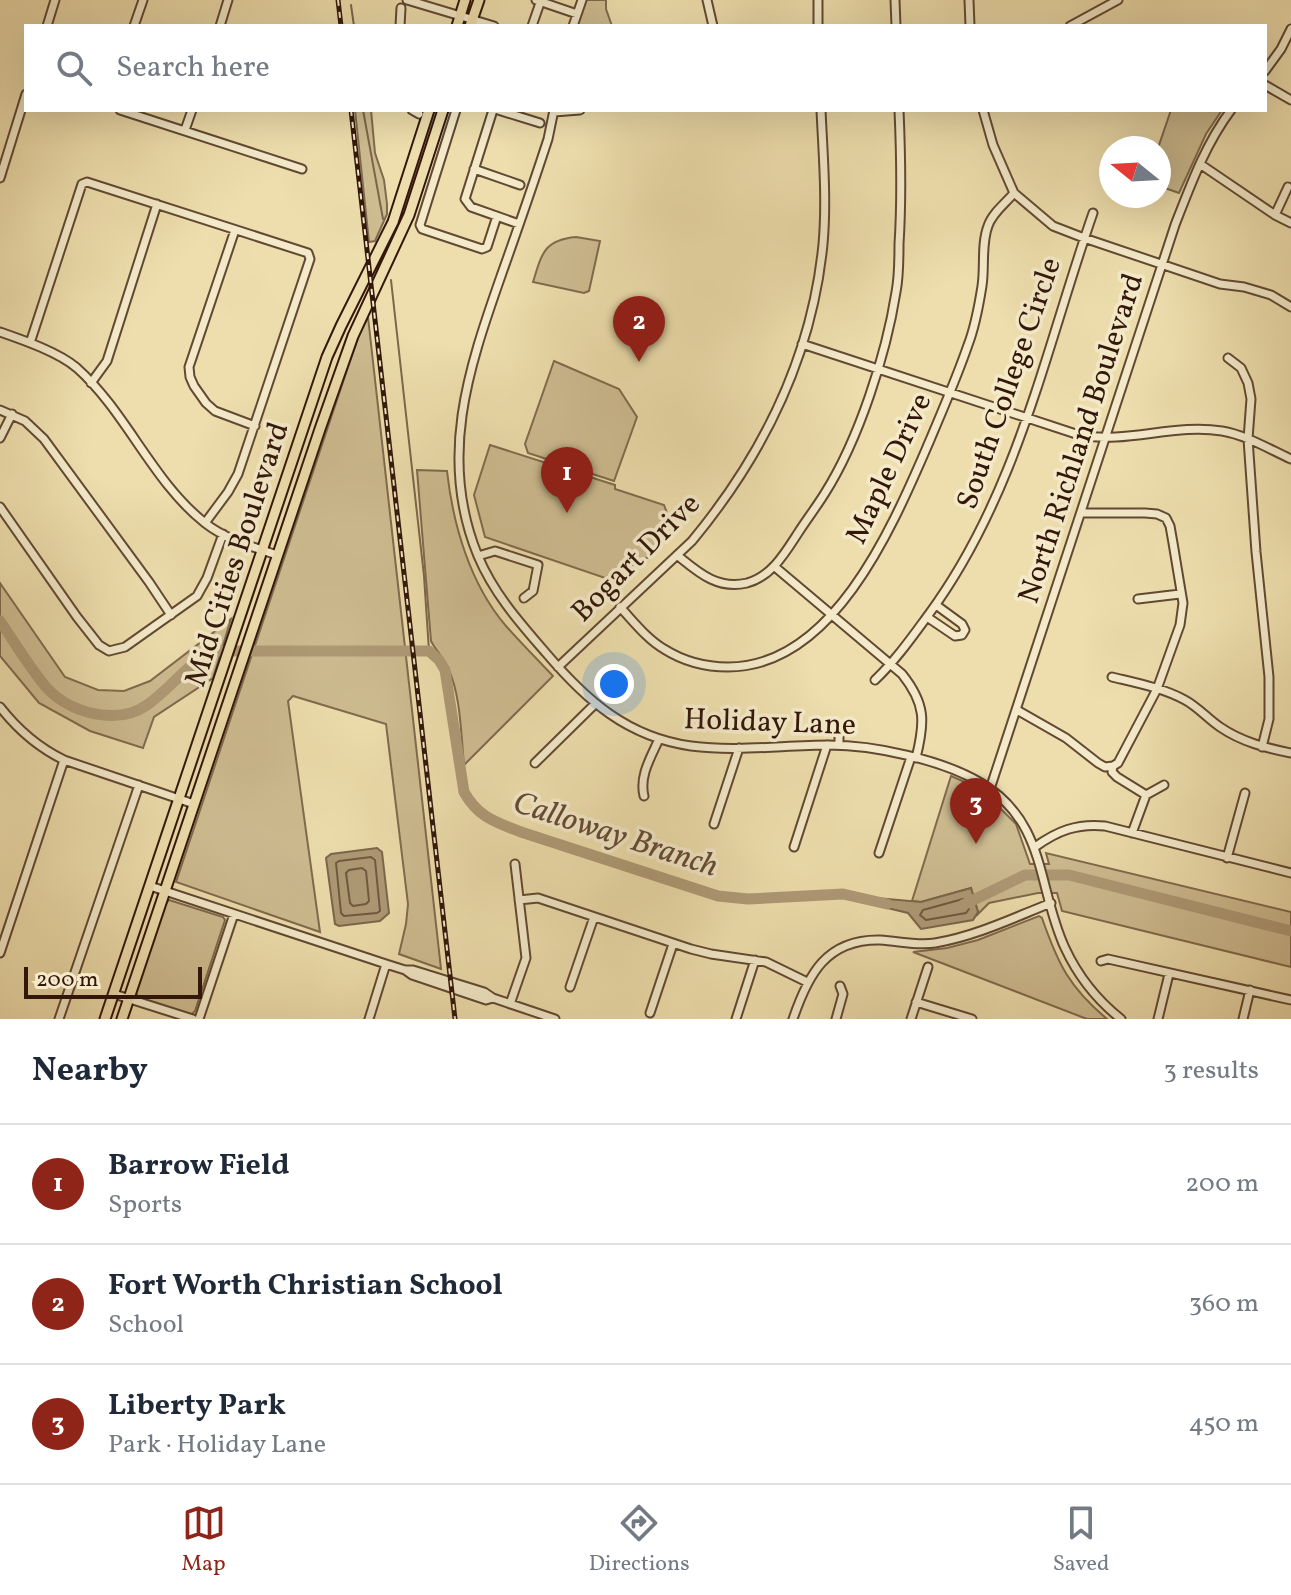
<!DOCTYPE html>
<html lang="en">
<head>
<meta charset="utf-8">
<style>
	:root { --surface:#fff; --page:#f2f2f3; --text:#1f2937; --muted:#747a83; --line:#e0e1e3; --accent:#8f2418 }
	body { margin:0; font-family:Vollkorn,serif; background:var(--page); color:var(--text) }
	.compass { position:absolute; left:1099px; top:136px; width:72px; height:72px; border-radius:50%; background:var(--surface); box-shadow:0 8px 32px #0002; rotate:288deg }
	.scale { position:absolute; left:24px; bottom:20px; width:178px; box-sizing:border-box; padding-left:8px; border:4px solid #32170a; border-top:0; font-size:22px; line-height:28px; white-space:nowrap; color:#32170a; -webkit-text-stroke:6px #f4eaca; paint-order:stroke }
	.you { position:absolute; left:614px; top:684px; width:28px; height:28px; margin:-20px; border:6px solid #fff; border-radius:50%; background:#1a73e8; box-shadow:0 0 0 12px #1a73e833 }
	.badge { display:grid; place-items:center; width:52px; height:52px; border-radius:50%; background:var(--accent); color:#fff; font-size:26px; font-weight:700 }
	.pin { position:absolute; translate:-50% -66px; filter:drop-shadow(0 2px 4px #0008) }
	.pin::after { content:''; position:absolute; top:42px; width:28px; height:24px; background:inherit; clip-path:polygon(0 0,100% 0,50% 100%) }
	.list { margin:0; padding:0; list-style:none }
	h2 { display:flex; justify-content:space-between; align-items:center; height:104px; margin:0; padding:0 32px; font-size:34px }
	h2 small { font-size:26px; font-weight:400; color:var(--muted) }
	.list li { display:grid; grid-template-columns:52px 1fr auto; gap:24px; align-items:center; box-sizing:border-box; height:120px; padding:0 32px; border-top:2px solid var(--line) }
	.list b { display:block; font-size:30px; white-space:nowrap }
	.list p { margin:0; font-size:26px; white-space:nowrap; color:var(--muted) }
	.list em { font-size:26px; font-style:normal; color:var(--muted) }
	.icon { flex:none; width:44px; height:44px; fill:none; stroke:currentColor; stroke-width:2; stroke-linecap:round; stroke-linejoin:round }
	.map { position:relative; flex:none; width:1291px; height:1019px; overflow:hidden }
	.search { position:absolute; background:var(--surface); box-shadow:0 8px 32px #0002; left:24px; right:24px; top:24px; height:88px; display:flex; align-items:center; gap:20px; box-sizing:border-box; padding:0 28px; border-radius:0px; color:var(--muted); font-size:30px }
	.sheet { height:464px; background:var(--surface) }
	nav { display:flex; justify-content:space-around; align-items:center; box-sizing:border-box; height:112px; border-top:2px solid var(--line); background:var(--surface); font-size:22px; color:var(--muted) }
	nav a { display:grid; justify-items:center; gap:4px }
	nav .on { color:var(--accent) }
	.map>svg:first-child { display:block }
	.green { fill:#cebc91; stroke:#806a4e; stroke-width:2 }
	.water { fill:#ae9a76; stroke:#7c664b; stroke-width:2 }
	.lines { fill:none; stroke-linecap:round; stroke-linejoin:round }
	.shore { stroke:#705840; stroke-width:2 }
	.stream { stroke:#7c664b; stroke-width:2 }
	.river { stroke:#ae9a76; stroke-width:11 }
	.minor-casing { stroke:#614933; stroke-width:11 }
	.major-casing { stroke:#32170a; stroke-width:13 }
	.minor { stroke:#f4eaca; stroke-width:7 }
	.major { stroke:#eedead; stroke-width:9 }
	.rail-casing { stroke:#32170a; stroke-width:5 }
	.rail { stroke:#f4eaca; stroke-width:2; stroke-dasharray:6; stroke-linecap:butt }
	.labels { text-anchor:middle; stroke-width:7; stroke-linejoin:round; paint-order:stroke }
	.street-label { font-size:30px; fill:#32170a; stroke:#f4eaca }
	.water-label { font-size:32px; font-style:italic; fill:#644b35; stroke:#f4eaca }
</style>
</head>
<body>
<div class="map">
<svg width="1291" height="1019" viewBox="0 0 1291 1019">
	<rect width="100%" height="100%" fill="#eedead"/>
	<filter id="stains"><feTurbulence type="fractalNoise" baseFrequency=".0025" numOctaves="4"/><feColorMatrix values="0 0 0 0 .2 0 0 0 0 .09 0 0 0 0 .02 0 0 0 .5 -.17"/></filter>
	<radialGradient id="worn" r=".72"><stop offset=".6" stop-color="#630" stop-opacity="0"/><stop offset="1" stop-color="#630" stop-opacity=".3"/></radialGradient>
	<path class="green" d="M585 0H606V9L612 26H576Z
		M355 110H371L375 153 384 180 387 204V214L375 241 369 242Z
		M1171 110H1222L1206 134 1179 193 1159 186 1158 148Z
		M576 237 600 241 589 291 584 293 533 282C542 253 544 240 576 237Z
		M368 317 441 969 399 954 406 924 408 904 386 724 293 696 288 701 320 932 176 882 359 334Z
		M554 361 619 389 637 417 614 481 528 453 525 444Z
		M490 445 615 485V489L664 505 667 513 653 555 605 578 485 537 474 495Z
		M417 470 447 471C453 525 470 584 506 626 521 643 537 659 553 676L464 765C461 736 461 695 448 668 444 658 436 651 431 641Z
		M0 583 65 677 98 690 124 691 150 681 231 619 213 678 154 717 143 748 90 731 39 703 0 656Z
		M951 776 981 789 1016 824 1030 864H1049L1046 853 1291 912V967L1062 911 1057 893H1038L989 903 976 916 978 912 971 888 921 902 912 901Z
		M169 900 223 917 225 920 195 1011 191 1015 140 998 136 994 165 905Z
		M1039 916 1042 918C1058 964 1069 987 1107 1019H1087L913 952 947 948 978 940Z"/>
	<path class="water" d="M377 848 382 852 389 913 380 921 339 926 335 924 326 858 331 854Z
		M971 888 978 912 973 920 921 929 908 913 875 905 877 898 921 902Z"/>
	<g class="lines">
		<path class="shore" d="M371 857 375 860 380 911 377 913 344 916 341 913 336 863 339 861Z
			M362 868 366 871 369 901 366 904 353 906 350 903 346 873 349 870Z
			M963 899 966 901 969 909 966 913 926 920 920 915 923 910Z"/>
		<path class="stream" d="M351 5 354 26
			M363 110 383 219
			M391 280 424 576 429 651"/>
		<path class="river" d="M0 621C15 643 29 667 46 687 69 713 117 726 147 705 169 690 189 662 213 651H429L439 660 445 670 464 792C478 817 495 822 521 832L718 896 748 899 843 894 887 904
			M963 905 1025 875H1069L1291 931"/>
		<g class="minor-casing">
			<path id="minor" d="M407 0 494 26
				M536 0 577 14
				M707 0 713 26
				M895 0 896 26
				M969 0 970 26
				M47 26 55 0
				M134 26 143 0
				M220 26 228 0
				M400 26 401 8
				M532 26 541 0
				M573 26 582 0
				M818 26V0
				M1070 26 1118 0
				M1265 71 1281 49 1291 29
				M1265 85 1291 100
				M120 110 302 169
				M412 110 419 114
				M456 110 420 225 422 229 482 249 487 247 497 216
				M493 110 465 199 471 207 519 224
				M498 110 540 123
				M554 110 548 139C533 185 517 231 501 276 468 370 438 459 478 556 494 594 520 623 546 653 586 700 627 737 691 746 737 752 784 745 829 745 874 745 943 760 981 783 1047 822 1037 888 1065 948 1078 976 1097 1000 1121 1019
				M983 110 993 145 1014 193 1053 226 1084 238 1220 284 1244 287 1271 295 1291 307
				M554 112 580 110
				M185 130 192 110
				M1200 164 1275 215 1291 223
				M474 169 520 185
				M0 178 26 94
				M1275 215 1288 187
				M235 230 189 367 190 377 194 386 206 403 215 411 255 426
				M0 332C23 340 58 352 77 368 127 413 152 481 205 523 225 539 253 547 277 555
				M30 343 82 184 87 182 308 253 310 259 238 474 228 492 205 523
				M802 344 1079 435C1127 444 1175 423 1222 431 1246 435 1269 449 1291 459
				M1228 358 1241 368 1248 383 1251 399 1248 439 1256 552 1269 677V719L1262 747
				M91 383 107 361 157 204
				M0 410 25 421 44 439 149 582 171 615
				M0 438 12 414
				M0 507 77 617 99 645 109 651 125 647 197 596 207 578 223 534
				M1081 513H1145L1157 514 1166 518 1170 526 1173 543 1183 603 1180 625 1157 689 1118 763 1113 766
				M677 555C698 572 717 590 747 583 772 576 785 553 798 533 807 519 817 506 825 493 859 439 886 355 896 292 899 277 899 260 899 244 902 198 901 156 899 110
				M478 556 495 551 538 565 533 591 524 598
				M775 567 902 674C926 704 925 722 916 758
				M1138 599 1180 594
				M620 607C634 622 647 639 664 649 683 661 706 667 728 667 835 667 894 523 930 440 943 409 957 377 968 345 975 327 979 305 982 286 985 267 981 244 988 226 992 213 1006 203 1014 193
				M927 617 955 636 962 635 965 630 962 624 936 605
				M558 667 692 541C764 454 812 357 823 244 827 200 823 154 821 110
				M1112 677C1137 683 1163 688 1185 700 1198 707 1208 719 1220 727 1242 742 1266 748 1291 753
				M875 680C896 660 912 637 929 614 1017 494 1045 351 1093 213
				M0 707C18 730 37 747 64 760L194 804
				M1017 710 1066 738 1098 763 1105 767 1113 766
				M839 745V726
				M535 763 595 704
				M1113 766 1112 772 1117 777 1146 795
				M990 789 1175 225C1191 184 1205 145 1231 110
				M644 796C639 776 651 757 659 739
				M714 824 739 748
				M1132 833 1146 795 1164 785
				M794 847 827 745
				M1035 847C1057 831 1077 823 1105 826L1291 873
				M879 853 911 757
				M1227 858 1245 793
				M150 886 386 964 405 970H413L484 992 493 998 555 1019
				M519 900 538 898 691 949 711 954 766 962 807 982
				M0 953 64 760
				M1101 961 1108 959 1291 1000
				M405 970 412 975 486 1000 493 998
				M570 987 594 917
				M114 994 193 1019
				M916 1002 972 1019
				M510 1004 526 958 515 864
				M650 1013 673 944
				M59 1019 139 785
				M199 1019 234 914
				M369 1019 386 964
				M736 1019 755 960
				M793 1019C808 975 826 939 880 940 899 941 917 946 935 943 976 936 1013 918 1051 903
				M836 1019 843 994 840 986
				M911 1019 928 967
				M1158 1019 1169 974
				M1243 1019 1250 990"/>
		</g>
		<g class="major-casing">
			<path id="major" d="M457 26 465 0
				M470 26 479 0
				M105 1019 327 357 341 326 393 222 429 110
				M122 1019 320 429 353 336 409 215 443 110"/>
		</g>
		<use href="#minor" class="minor"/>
		<use href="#major" class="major"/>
		<g class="rail-casing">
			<path id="rail" d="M338 0 341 26
				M351 110 455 1019"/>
		</g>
		<use href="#rail" class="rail"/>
	</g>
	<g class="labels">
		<g class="street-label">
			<text transform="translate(1008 383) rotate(-71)" y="10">South College Circle</text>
			<text transform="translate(1080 438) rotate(-72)" y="10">North Richland Boulevard</text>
			<text transform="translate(888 468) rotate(-65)" y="10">Maple Drive</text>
			<text transform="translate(236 554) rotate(-72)" y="10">Mid Cities Boulevard</text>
			<text transform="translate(635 557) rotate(-45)" y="10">Bogart Drive</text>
			<text transform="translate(770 721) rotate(2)" y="10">Holiday Lane</text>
		</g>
		<g class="water-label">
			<text transform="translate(616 833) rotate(18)" y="11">Calloway Branch</text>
		</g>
	</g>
	<rect width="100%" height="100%" filter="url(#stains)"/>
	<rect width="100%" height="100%" fill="url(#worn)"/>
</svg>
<svg class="compass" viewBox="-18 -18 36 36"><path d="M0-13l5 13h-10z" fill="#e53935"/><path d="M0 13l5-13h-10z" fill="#747a83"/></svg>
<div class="scale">200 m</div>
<div class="you"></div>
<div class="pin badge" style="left:567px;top:513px">1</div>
<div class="pin badge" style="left:639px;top:362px">2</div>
<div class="pin badge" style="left:976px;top:844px">3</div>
<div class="search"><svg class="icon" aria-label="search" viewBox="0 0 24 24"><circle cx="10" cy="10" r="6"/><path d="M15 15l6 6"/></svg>Search here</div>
</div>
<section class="sheet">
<h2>Nearby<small>3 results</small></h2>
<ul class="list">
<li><span class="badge">1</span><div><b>Barrow Field</b><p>Sports</p></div><em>200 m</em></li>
<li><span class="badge">2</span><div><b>Fort Worth Christian School</b><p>School</p></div><em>360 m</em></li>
<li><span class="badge">3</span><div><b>Liberty Park</b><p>Park · Holiday Lane</p></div><em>450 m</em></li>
</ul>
</section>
<nav>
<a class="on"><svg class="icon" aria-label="map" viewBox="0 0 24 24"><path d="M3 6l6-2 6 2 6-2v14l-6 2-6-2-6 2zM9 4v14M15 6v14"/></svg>Map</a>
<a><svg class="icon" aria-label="directions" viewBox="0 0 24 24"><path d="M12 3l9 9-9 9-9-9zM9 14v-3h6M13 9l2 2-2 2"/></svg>Directions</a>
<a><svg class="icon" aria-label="saved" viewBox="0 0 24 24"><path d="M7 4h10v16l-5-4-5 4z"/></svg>Saved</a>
</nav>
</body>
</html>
